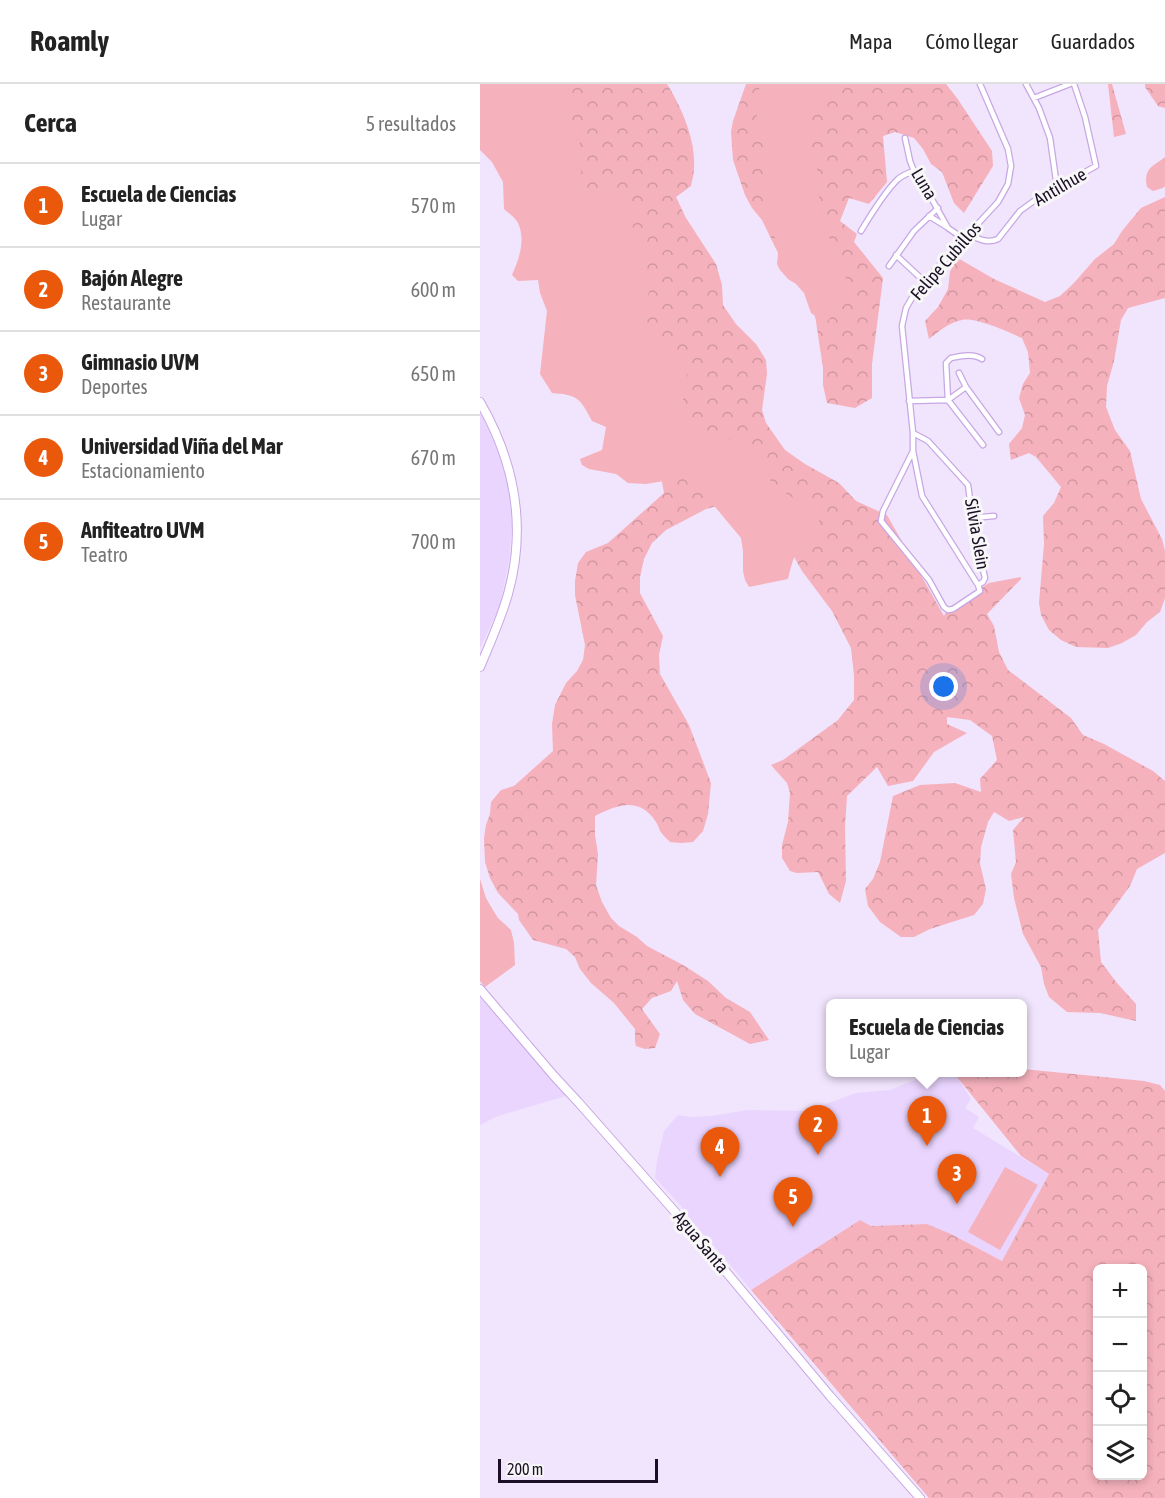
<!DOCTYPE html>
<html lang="es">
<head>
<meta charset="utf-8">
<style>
	:root { --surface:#fff; --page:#f6f6f6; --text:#222; --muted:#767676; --line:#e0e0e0; --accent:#ea580c }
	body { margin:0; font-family:"Asap Condensed",sans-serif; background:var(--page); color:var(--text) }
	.controls { position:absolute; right:18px; bottom:18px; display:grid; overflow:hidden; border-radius:9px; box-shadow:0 3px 9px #0003 }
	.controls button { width:54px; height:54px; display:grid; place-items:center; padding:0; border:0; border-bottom:2px solid var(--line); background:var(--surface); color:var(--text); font:30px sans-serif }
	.scale { position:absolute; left:18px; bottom:15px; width:160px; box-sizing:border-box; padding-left:6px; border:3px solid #1b0f25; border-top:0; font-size:16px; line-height:21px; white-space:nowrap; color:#1b0f25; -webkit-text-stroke:4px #f7f7f7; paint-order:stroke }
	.you { position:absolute; left:464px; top:603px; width:21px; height:21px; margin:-15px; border:4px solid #fff; border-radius:50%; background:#1a73e8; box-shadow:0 0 0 9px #1a73e833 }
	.badge { display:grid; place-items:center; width:39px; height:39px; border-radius:50%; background:var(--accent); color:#fff; font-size:20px; font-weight:700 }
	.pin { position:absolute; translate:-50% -50px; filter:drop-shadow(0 2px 3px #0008) }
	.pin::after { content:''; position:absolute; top:32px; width:21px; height:18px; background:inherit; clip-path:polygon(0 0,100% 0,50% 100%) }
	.popup { position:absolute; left:346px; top:915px; width:201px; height:78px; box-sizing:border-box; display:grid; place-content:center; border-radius:9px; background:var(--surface); filter:drop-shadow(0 2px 4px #0005); font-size:20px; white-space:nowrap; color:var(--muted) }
	.popup b { font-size:22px; color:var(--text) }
	.popup::after { content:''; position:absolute; left:50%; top:100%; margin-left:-12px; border:12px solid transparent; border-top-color:var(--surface) }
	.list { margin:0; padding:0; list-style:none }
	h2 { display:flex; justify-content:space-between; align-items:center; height:78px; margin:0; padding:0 24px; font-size:26px }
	h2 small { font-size:20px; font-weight:400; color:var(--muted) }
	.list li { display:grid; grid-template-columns:39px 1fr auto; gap:18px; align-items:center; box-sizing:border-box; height:84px; padding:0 24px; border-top:2px solid var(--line) }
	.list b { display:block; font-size:22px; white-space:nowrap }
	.list p { margin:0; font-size:20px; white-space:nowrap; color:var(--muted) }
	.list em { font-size:20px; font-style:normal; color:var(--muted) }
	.icon { flex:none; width:33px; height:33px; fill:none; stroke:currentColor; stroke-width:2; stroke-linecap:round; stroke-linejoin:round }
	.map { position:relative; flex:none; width:685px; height:1414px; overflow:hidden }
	header { display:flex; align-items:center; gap:36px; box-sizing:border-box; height:84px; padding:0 30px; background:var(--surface); border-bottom:2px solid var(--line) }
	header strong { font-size:28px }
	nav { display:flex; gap:33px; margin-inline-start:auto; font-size:21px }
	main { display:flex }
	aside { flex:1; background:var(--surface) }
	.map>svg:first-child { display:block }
	.built { fill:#ead5fe }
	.forest { fill:url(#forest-crowns); fill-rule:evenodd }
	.green { fill:#f5b1bc }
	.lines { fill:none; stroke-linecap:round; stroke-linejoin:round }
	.street-casing { stroke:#c7a7e4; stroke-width:7 }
	.primary-casing { stroke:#c7a7e4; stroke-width:10 }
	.street { stroke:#fff; stroke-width:4.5 }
	.primary { stroke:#fff; stroke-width:8 }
	.labels { text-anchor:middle; stroke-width:6; stroke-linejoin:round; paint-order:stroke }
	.street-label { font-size:18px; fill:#1b0f25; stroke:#f7f7f7 }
</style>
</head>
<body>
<header>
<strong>Roamly</strong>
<nav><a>Mapa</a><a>Cómo llegar</a><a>Guardados</a></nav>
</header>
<main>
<aside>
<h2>Cerca<small>5 resultados</small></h2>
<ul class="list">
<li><span class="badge">1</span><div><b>Escuela de Ciencias</b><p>Lugar</p></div><em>570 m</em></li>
<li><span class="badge">2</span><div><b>Bajón Alegre</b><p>Restaurante</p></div><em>600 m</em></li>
<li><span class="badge">3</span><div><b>Gimnasio UVM</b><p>Deportes</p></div><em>650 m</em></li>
<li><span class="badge">4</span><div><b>Universidad Viña del Mar</b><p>Estacionamiento</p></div><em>670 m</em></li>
<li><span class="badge">5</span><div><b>Anfiteatro UVM</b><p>Teatro</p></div><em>700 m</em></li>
</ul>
</aside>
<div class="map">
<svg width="685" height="1414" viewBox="0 0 685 1414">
	<defs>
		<pattern id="forest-crowns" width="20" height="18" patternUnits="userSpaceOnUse" patternTransform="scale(1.5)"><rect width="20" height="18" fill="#f5b1bc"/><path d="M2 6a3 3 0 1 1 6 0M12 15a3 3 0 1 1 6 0" fill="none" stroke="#d197a1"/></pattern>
	</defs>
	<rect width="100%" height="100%" fill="#f1e4fd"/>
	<path class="built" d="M0 328 9 346 21 374 29 405 32 441 29 476 20 522 0 564Z
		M0 913 24 939 86 1012 18 1032 0 1041Z
		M455 988 475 989 491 1015 485 1024 499 1033 493 1044 569 1090 522 1177 471 1150 447 1140 391 1142 380 1136 271 1206 242 1171 212 1138 201 1122 175 1094 177 1076 184 1047 198 1031 212 1033 232 1032 268 1026 327 1027 376 1009 410 1006Z"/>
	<path class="forest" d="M45 0H187C201 22 216 56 214 84 214 90 212 96 211 102L196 113 206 134 236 180 242 201 243 221 256 240 276 260 286 276 287 290 282 326 286 339 305 366 325 380 359 399 376 417 407 431 464 532 468 524 509 499 541 493V495L507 530 514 542 519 568 528 586 591 634 603 651 624 660 673 687 685 697V769L657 785 650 802 618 846 621 878 637 899 656 920V937L620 929 587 928 569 913 564 900 561 883 543 850 534 814 531 790 536 778 533 746 544 733 529 737 514 728 508 738 501 763 500 780 506 805 503 820 494 831 450 845 434 853H421L400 838 388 822 385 805 393 795 400 778 413 712 440 701 475 699 501 708 500 695 517 676 512 652 490 636 467 633V640L487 649 454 668 433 697 408 702 397 683 367 712 365 742 366 797 360 819 349 810 338 788 317 789 310 787 302 774V761L308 738 310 709 307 699 291 681 303 676 358 636 374 616V591L371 564 352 527 322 487 313 471 241 421 226 425 186 446 172 459 164 475 160 493V509L183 552 179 571 180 590 209 641 231 699 228 730 223 747 213 758 201 759 190 758C187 755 183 751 180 747 179 744 178 741 176 738 159 712 137 721 115 732V751L118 770 116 801 122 818 131 834 139 842 157 853 167 862 203 881 228 897 246 914 270 928 289 956 270 960 215 930 203 916 197 897 191 907 172 914 162 925 180 950 175 964 165 965 156 962 155 957V945L134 919 111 899 100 885 95 873 86 865 53 856 39 836 38 830 18 809 10 794 5 778 4 754 6 741 10 730 11 718 21 706 34 702 73 667 72 640 75 621 86 599 97 587 103 576 105 561 95 511V497L98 479 106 468 128 459 184 409 170 333Z
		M266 0H466L477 14 512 67 513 82 484 129 474 119 462 88 451 80 443 65 434 54 415 48 403 52 407 98 389 120 369 114 360 137 377 150 374 158 403 194 392 280V314L375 324 347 319 343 301V284L333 218 311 184 296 165 282 136 272 124 265 111 253 76 251 48 253 37Z
		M628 0H632L646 50 634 53Z
		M665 0H685V24L678 22 665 3Z
		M685 113V214L648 224 641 236 634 277 627 302 626 323 635 346 650 367 661 415 682 455 685 467V514L680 528 667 538 656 551 642 559 628 564 596 563 581 556 569 546 561 531 559 519 564 460 563 432 574 419 581 403 556 373 549 369 531 376 529 360 542 344 545 331 539 314 543 300 550 289 548 268 542 254C528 248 496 233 482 236 470 238 459 247 449 255L445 237 458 223 468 205 470 188 476 173 514 195 565 218 580 212 593 200 615 175 634 160 642 147 661 124Z
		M543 985 664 997 680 1001 685 1007V1414H449L271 1206 380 1136 391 1142 447 1140 471 1150 522 1177 569 1090 541 1072 477 993 475 989 543 988ZM618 1184H662V1392H618Z"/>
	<path class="green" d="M0 0H87L89 10 88 26 90 36 100 47C100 67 97 89 108 106 119 109 149 106 150 122 151 127 149 133 149 137 152 142 156 147 159 152 161 157 170 196 170 201 169 213 161 232 164 242 171 269 201 261 206 285 211 306 194 320 207 343L240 354 255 356 269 361 281 378 293 401 324 421 339 436 340 444C317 463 315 466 308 495L269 503 265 496 263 487V467L261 454 216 400 202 394 166 400 148 399 136 390 109 385 102 381 100 375 122 366 126 343 112 337C100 314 98 311 72 309L60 290 67 227 60 209 58 196 38 197 32 191C39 175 46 156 38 139 35 133 28 129 24 125L23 98 12 78 0 66Z
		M280 0H342L348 11 347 22 342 27 331 30 327 38 328 46 332 55V63L338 90 340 132 346 150 365 175 366 193 363 209 349 236 343 239 338 238 334 231 331 229 324 209 316 200 308 195 300 186 297 180 298 170 295 154 287 130 284 98 283 59 278 46 276 23Z
		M685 73V102L683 104 673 107 667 103C663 85 672 83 685 73Z
		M0 795 6 814 13 826 18 834 31 846 34 859 35 881 5 903 0 897Z
		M525 1083 558 1101 520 1166 488 1148Z"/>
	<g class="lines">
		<g class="street-casing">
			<path id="street" d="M546 0 559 24 570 54 577 103
				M554 14 590 0
				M425 54 430 77 434 87 444 101 468 144 484 155
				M449 132 467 143
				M381 147C390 132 405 108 417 96 422 91 428 89 434 87
				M488 150C498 155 508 160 518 155L540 127 558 114 616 82 605 33 594 0
				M416 171 445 198
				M409 182 434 147 458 124
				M502 275C493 269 481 272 471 274L466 279 468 316 503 361
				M479 289 486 303 519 348
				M429 317 468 316 486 303
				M433 349 448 357 488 401 494 445 505 494 503 498 498 501
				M433 367 403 427 401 437 449 496 464 523 468 526 473 525 500 507 498 501 442 412 433 367V349L422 242 426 224 436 207 518 118 528 100 531 82 528 65 500 0
				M492 434 514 432"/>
		</g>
		<g class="primary-casing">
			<path id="primary" d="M0 318C34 377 47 442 28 510 21 535 10 559 0 583
				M0 905 74 992 99 1019 211 1146 350 1312 440 1414"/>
		</g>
		<use href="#street" class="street"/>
		<use href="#primary" class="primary"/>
	</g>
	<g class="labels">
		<g class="street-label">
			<text transform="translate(444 100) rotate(59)" y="6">Luna</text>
			<text transform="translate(580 103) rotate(-30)" y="6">Antilhue</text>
			<text transform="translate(466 177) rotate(-49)" y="6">Felipe Cubillos</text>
			<text transform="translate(497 450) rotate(80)" y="6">Silvia Slein</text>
			<text transform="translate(221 1158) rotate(50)" y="6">Agua Santa</text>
		</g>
	</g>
</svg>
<div class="controls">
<button>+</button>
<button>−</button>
<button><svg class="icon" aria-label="locate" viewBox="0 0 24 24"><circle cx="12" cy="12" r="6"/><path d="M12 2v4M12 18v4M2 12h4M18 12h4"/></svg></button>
<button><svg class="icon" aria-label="layers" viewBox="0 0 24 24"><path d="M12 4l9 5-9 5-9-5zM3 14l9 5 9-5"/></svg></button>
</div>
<div class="scale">200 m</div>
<div class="you"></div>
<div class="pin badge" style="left:447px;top:1062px">1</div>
<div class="popup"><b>Escuela de Ciencias</b>Lugar</div>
<div class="pin badge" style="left:338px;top:1071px">2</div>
<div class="pin badge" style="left:477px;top:1120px">3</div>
<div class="pin badge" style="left:240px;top:1093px">4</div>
<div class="pin badge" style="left:313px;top:1143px">5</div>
</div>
</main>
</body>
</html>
